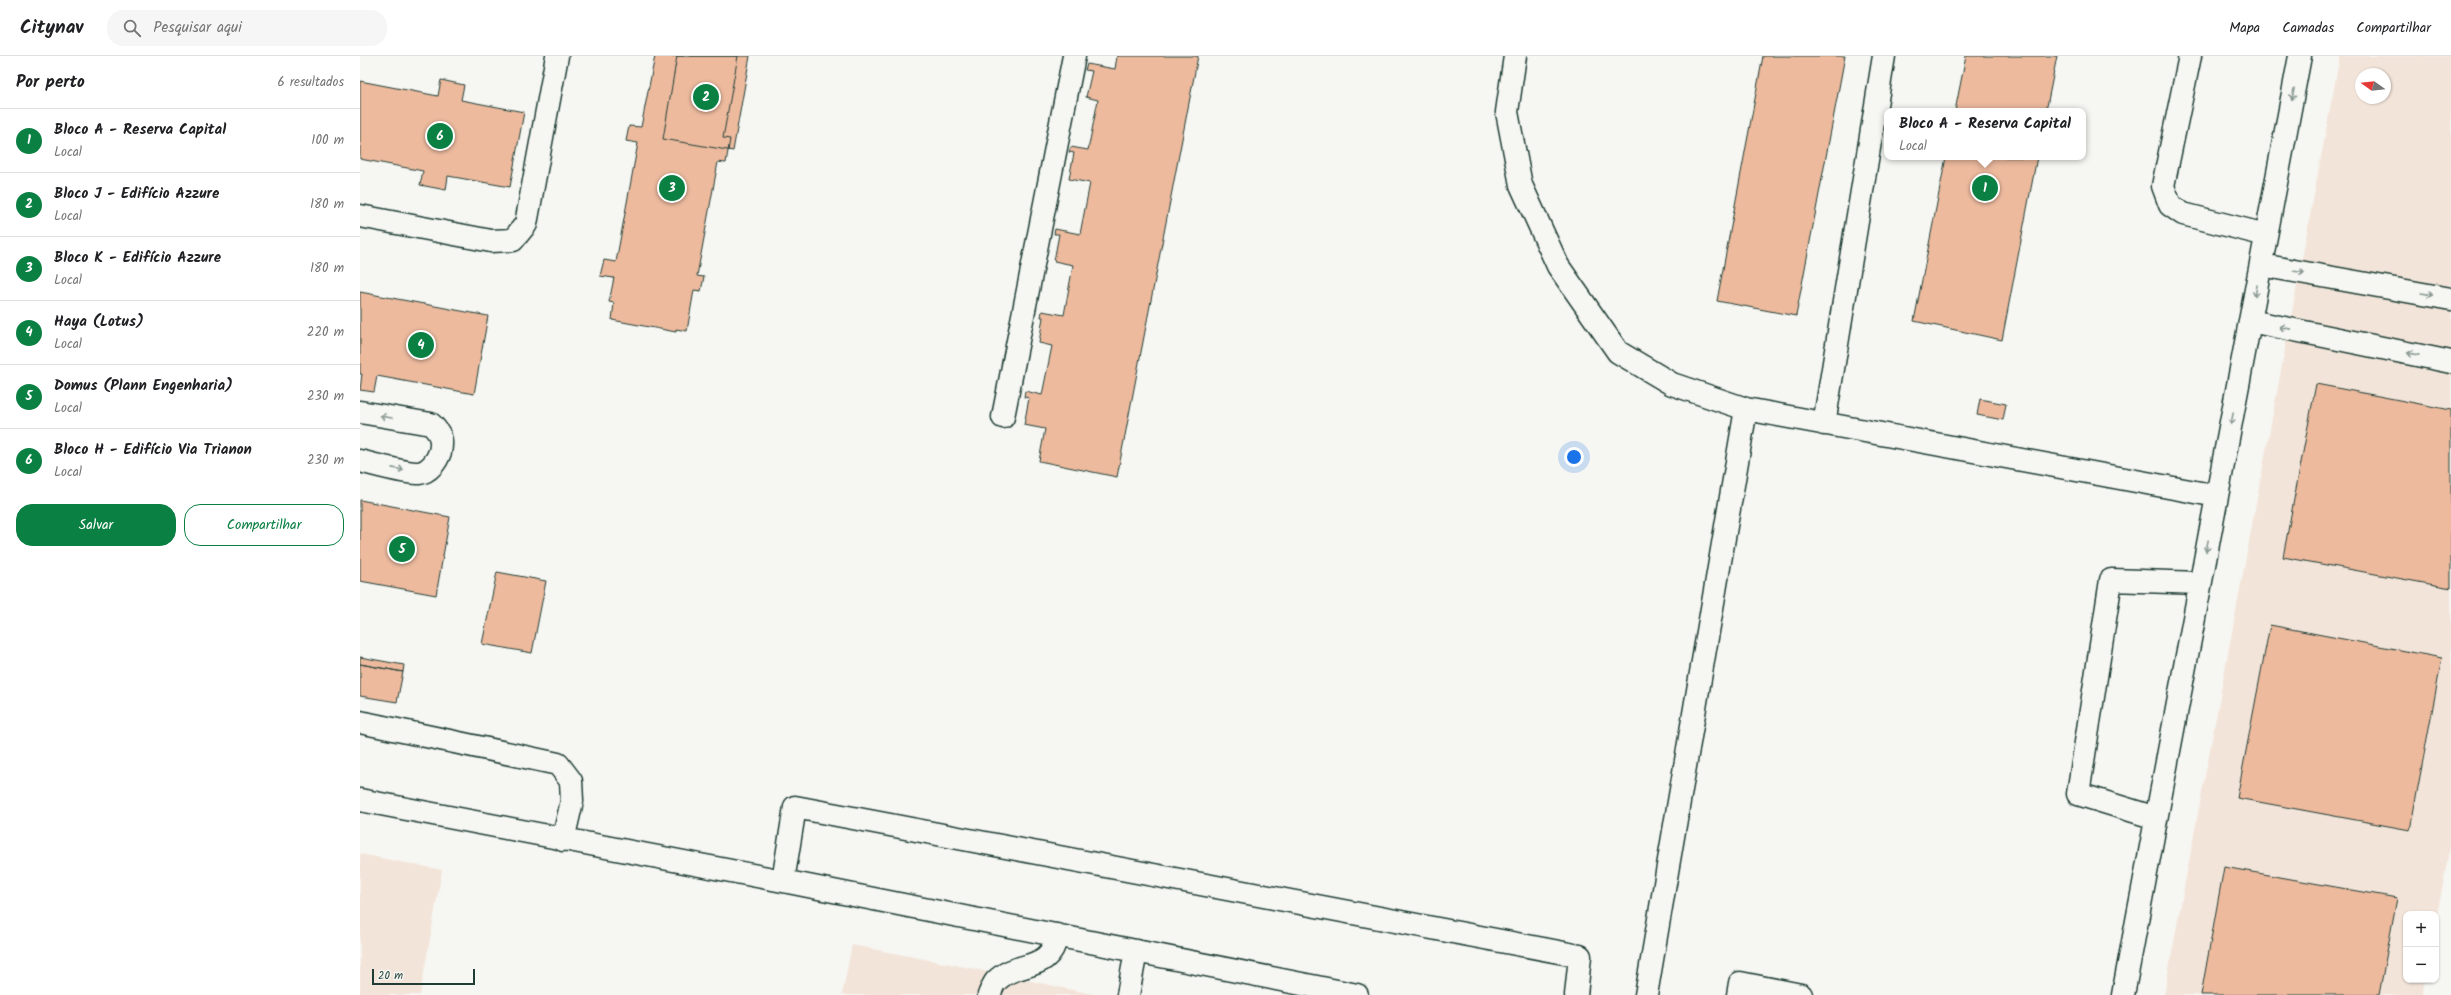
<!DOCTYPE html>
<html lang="pt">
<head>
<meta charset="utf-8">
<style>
	:root { --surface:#fff; --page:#f6f6f6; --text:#202124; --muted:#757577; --line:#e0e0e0; --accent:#0b8043 }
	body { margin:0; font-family:Kalam,sans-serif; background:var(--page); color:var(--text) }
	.controls { position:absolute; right:12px; bottom:12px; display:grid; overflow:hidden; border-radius:8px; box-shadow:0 1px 3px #0004 }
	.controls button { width:36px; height:36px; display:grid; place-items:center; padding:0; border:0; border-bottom:1px solid var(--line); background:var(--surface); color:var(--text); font:20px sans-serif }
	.compass { position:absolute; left:1995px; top:12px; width:36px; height:36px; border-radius:50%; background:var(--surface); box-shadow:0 1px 3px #0004; rotate:285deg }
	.scale { position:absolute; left:12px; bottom:10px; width:103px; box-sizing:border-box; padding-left:4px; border:2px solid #1f3d34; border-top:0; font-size:11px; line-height:14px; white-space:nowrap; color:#1f3d34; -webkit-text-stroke:3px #f6f6f2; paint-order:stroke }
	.you { position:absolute; left:1214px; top:401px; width:14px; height:14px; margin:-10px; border:3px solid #fff; border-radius:50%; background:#1a73e8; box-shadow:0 0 0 6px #1a73e833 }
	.badge { display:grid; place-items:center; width:26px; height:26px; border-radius:50%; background:var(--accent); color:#fff; font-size:13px; font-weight:700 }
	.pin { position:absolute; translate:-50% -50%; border:2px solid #fff; box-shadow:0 1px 4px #0006 }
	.popup { position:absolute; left:1524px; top:52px; width:202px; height:52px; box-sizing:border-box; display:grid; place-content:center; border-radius:8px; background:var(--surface); filter:drop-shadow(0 1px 3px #0005); font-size:13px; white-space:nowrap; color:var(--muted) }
	.popup b { font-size:15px; color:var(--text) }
	.popup::after { content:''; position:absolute; left:50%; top:100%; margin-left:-8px; border:8px solid transparent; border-top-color:var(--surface) }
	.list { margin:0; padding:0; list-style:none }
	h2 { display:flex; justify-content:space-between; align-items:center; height:52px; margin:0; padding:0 16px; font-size:17px }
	h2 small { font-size:13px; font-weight:400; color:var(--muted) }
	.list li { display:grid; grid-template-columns:26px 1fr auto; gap:12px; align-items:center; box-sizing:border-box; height:64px; padding:0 16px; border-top:1px solid var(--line) }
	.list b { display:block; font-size:15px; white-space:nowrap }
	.list p { margin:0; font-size:13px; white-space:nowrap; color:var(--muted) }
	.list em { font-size:13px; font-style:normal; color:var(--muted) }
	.actions { display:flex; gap:8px; padding:12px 16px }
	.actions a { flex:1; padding:9px 0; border:1px solid var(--accent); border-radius:16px; text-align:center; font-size:14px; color:var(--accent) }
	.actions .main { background:var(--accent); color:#fff }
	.icon { flex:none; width:22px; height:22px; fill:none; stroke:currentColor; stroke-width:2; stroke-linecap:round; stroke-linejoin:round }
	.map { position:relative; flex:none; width:2091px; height:939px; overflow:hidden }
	header { display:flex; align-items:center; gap:24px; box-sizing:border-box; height:56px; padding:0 20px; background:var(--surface); border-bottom:1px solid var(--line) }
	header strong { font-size:19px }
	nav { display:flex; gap:22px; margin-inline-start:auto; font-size:14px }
	.search { width:280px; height:36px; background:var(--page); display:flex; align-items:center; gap:10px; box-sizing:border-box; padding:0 14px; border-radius:16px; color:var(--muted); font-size:15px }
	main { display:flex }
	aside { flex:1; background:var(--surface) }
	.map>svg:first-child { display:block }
	.built { fill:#f3e4d9; fill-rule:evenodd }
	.building { fill:#edba9e; stroke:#1f3d34 }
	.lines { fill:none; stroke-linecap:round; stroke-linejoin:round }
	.minor-casing { stroke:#1f3d34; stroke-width:25 }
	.minor { stroke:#f6f6f2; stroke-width:22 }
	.oneway { stroke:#8a9a93 }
</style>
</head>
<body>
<header>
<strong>Citynav</strong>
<div class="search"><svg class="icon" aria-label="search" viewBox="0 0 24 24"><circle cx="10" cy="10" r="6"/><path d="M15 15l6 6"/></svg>Pesquisar aqui</div>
<nav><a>Mapa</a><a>Camadas</a><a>Compartilhar</a></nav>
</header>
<main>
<aside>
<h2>Por perto<small>6 resultados</small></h2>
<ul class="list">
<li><span class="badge">1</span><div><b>Bloco A - Reserva Capital</b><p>Local</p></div><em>100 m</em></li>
<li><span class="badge">2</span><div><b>Bloco J - Edifício Azzure</b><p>Local</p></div><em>180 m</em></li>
<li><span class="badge">3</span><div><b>Bloco K - Edifício Azzure</b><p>Local</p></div><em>180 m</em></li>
<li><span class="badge">4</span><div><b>Haya (Lotus)</b><p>Local</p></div><em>220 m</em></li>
<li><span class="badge">5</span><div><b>Domus (Plann Engenharia)</b><p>Local</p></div><em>230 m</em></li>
<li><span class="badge">6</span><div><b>Bloco H - Edifício Via Trianon</b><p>Local</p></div><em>230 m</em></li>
</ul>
<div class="actions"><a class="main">Salvar</a><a>Compartilhar</a></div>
</aside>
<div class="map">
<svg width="2091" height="939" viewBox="0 0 2091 939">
	<rect width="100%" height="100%" fill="#f6f6f2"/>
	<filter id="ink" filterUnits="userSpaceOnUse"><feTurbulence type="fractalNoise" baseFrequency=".025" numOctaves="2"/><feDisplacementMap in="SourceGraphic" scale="8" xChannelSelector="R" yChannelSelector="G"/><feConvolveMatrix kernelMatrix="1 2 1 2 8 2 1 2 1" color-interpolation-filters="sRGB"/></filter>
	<g filter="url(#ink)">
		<path class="built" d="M1980 0H2091V785L2076 865V858H2046V924H2065L2062 939H1804ZM2001 18H2025V42H2001Z
			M0 798 82 814 60 939H0Z
			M492 889 605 911 736 939H482Z"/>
		<path class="building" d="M295 0H378L363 82 370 83 366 107 358 106 337 220 344 221 341 235 334 234 327 275 316 273V276L252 264 254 247 249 246 254 222 240 220 244 204 256 206 278 87 266 85 269 70 281 71Z
			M317 0H390L373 95 303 83Z
			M757 0H838L757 421 679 405 685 373 664 369 669 342 664 341 665 335 682 339 692 290 679 287 683 261H681L682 255 704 259 712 215 713 209 694 205 699 178H694L695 173 720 178 730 127 709 123 714 97 709 96 711 91 728 94 738 44 726 41 732 15 725 14 727 8 755 13Z
			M1403 0H1485L1436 260 1357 245Z
			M1606 0H1697L1686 55H1595Z
			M81 24 104 29 101 44 164 56 150 131 88 120 86 134 60 129 63 115 0 103V25L78 40Z
			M1586 101H1677L1642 284 1554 265Z
			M0 236 128 260 114 338 17 320 14 336 0 334 2 318H0Z
			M1956 328 2091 354V532L1923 501Z
			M1620 343 1646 348 1643 364 1617 359Z
			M0 444 90 461 76 539 0 525Z
			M137 516 186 525 172 597 122 588Z
			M1910 569 2082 602 2050 774 1877 742Z
			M0 601 44 609 43 616 0 608Z
			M0 608 43 616 37 646 0 640Z
			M1864 811 2037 842 2019 939H1841Z"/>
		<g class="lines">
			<g class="minor-casing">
				<path id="minor" d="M1155 0 1147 56 1161 129 1198 210 1258 296 1312 328 1386 353 1857 440
					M1830 0 1803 130 1810 149 1823 158 1906 179
					M0 160 131 185 153 184 166 168 197 0
					M1901 209 2091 243
					M1890 265 2091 306
					M0 356 71 368C80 377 83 383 80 396 77 405 69 416 59 417 50 418 11 408 0 405
					M643 361 714 0
					M1464 368 1524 0
					M0 666 198 708 211 725 212 745 203 784
					M0 744 423 825 997 939
					M1796 762 1718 738 1751 524 1840 527
					M423 825 435 751 1220 900 1216 939
					M629 939C631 935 633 928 636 925 658 903 690 918 697 879
					M768 939 776 895
					M1286 939 1386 353
					M1378 939 1380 927 1441 939
					M1763 939 1940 0"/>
			</g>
			<use href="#minor" class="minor"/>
		</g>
		<defs><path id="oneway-shaft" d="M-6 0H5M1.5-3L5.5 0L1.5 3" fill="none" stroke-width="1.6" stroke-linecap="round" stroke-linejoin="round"/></defs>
		<g class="oneway">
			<use href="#oneway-shaft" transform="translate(1933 38) rotate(101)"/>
			<use href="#oneway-shaft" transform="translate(1939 216) rotate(10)"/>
			<use href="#oneway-shaft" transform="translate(1896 235) rotate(100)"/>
			<use href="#oneway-shaft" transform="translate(2067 238) rotate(10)"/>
			<use href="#oneway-shaft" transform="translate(1925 272) rotate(-169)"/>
			<use href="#oneway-shaft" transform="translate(2053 298) rotate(-169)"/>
			<use href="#oneway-shaft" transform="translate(26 361) rotate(-170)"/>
			<use href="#oneway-shaft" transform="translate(1872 363) rotate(101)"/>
			<use href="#oneway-shaft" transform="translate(38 413) rotate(11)"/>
			<use href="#oneway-shaft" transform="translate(1847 490) rotate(101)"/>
		</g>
	</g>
</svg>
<div class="controls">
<button>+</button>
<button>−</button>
</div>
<svg class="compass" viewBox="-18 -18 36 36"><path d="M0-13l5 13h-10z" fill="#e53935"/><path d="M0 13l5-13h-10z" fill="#757577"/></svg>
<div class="scale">20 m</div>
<div class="you"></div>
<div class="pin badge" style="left:1625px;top:132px">1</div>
<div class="popup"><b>Bloco A - Reserva Capital</b>Local</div>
<div class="pin badge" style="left:346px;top:41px">2</div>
<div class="pin badge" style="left:312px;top:132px">3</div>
<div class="pin badge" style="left:61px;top:289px">4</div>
<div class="pin badge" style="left:42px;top:493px">5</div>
<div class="pin badge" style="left:80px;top:80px">6</div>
</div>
</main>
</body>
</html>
